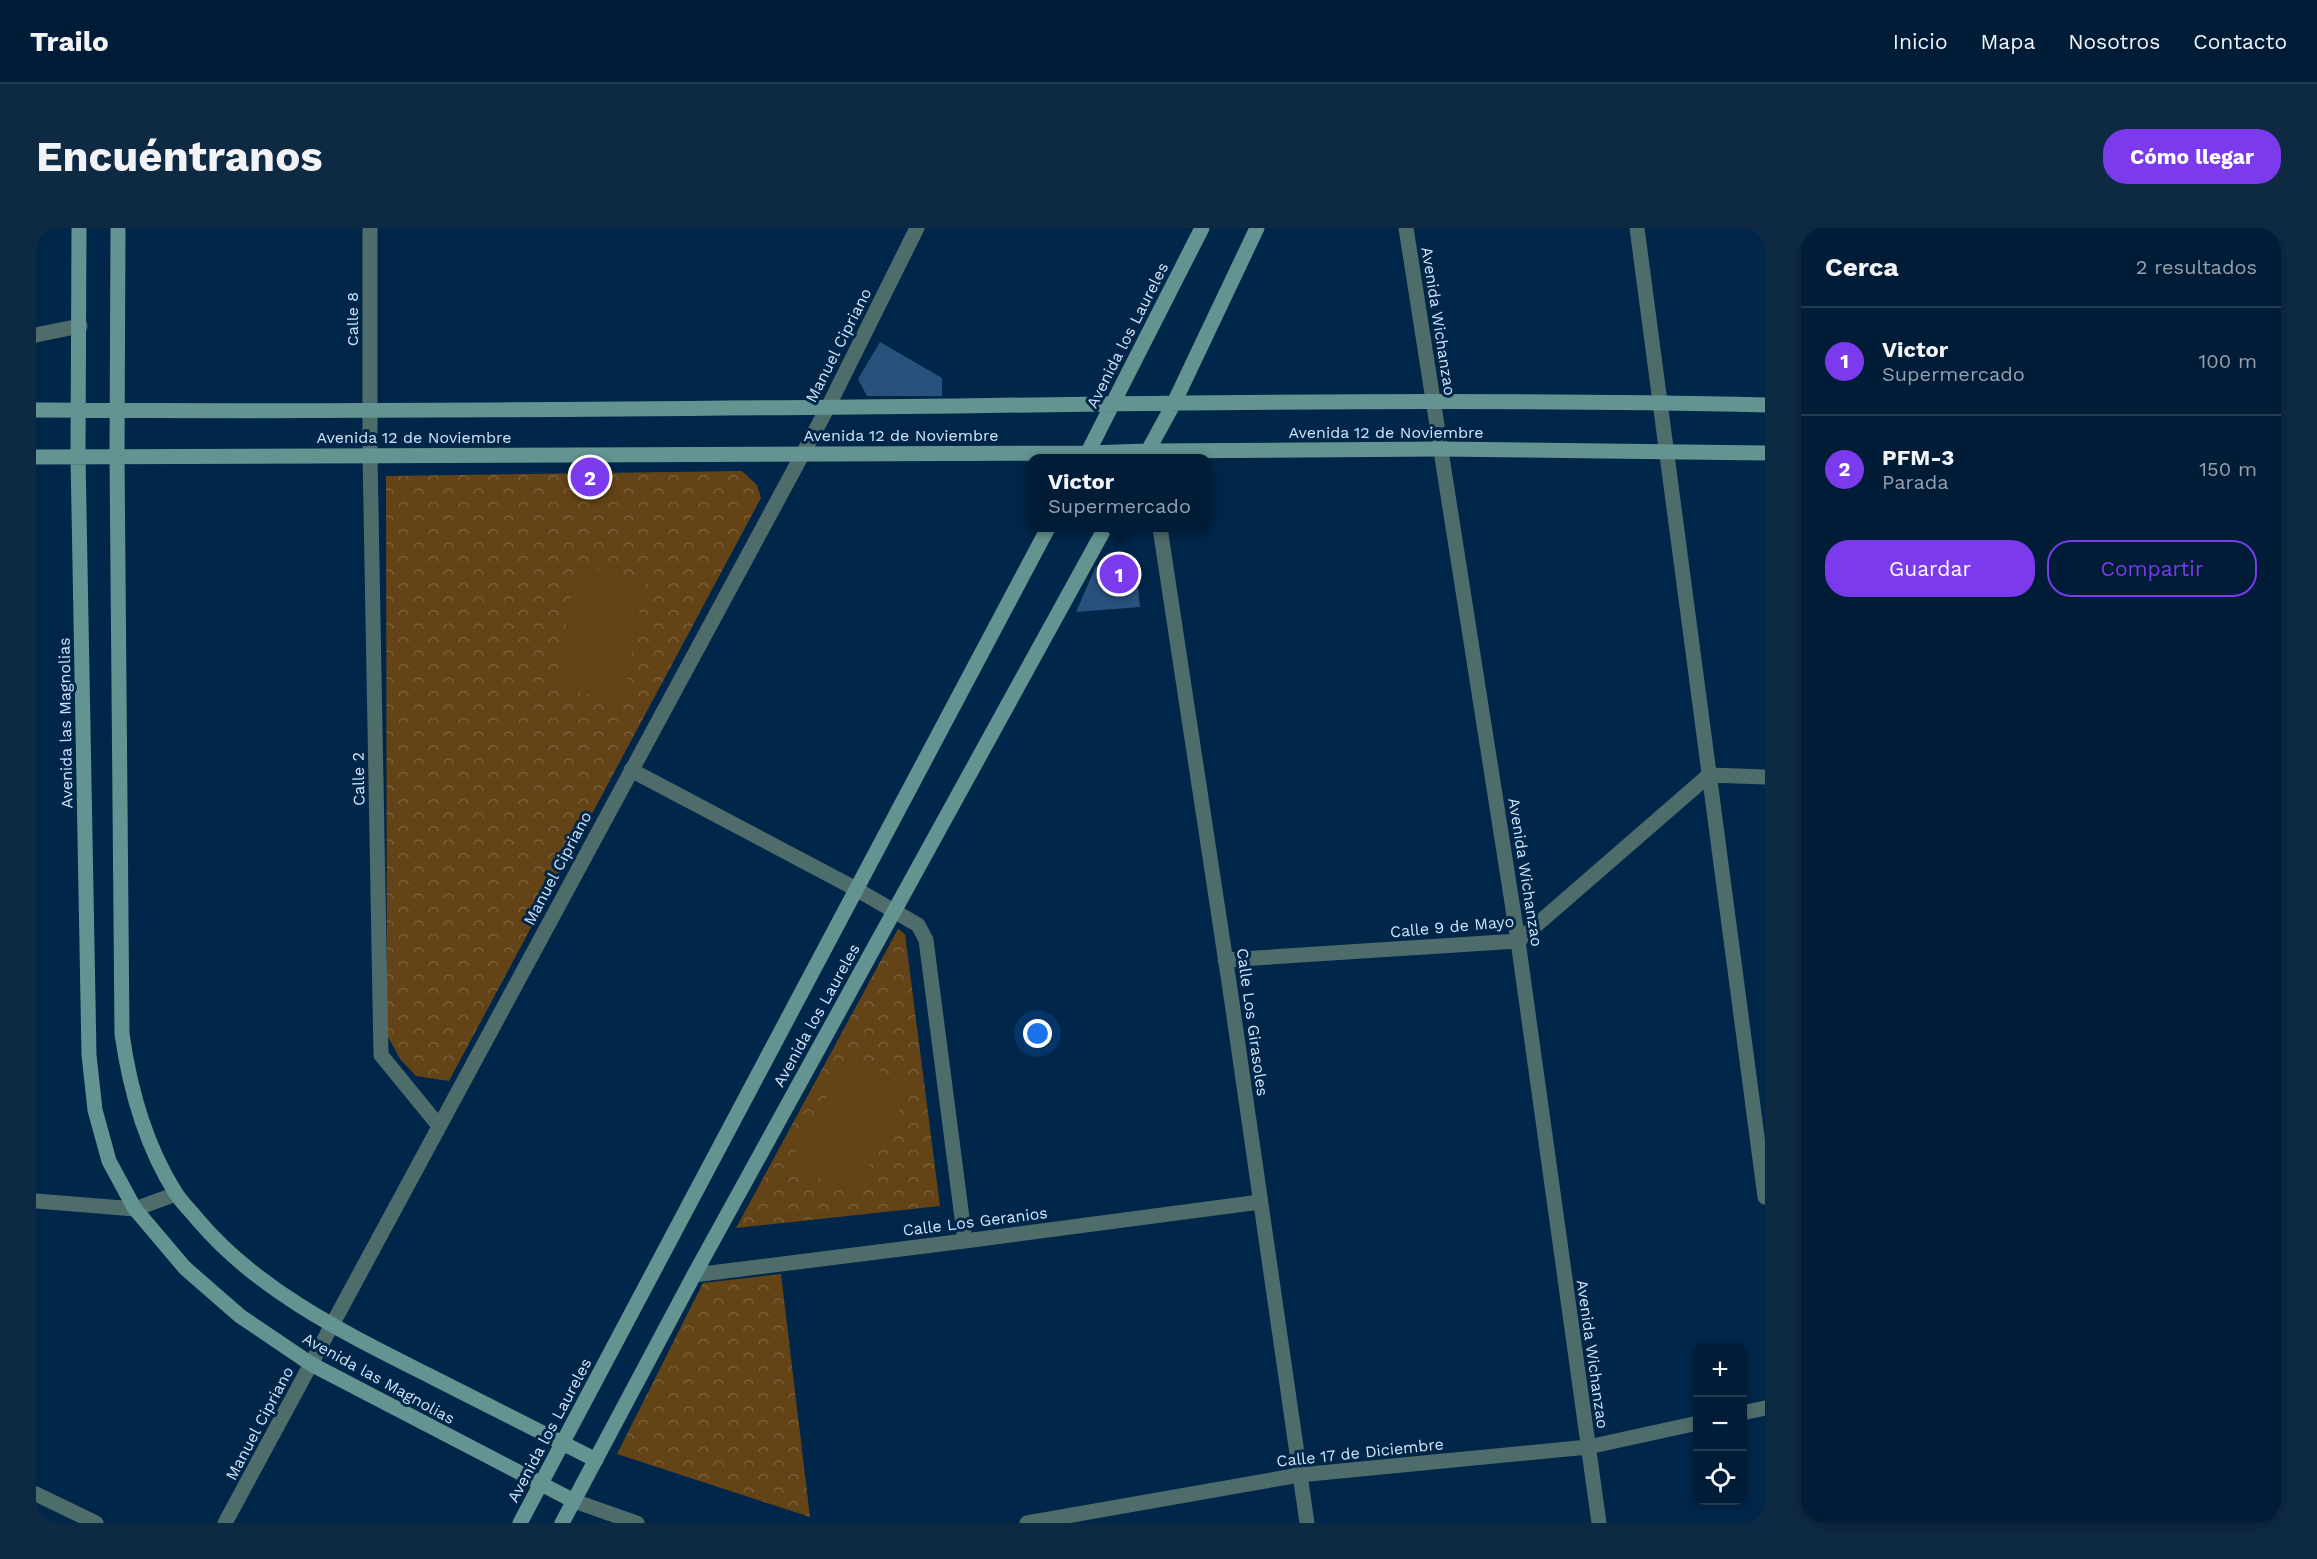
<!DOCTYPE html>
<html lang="es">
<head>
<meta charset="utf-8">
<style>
	:root { --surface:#001c37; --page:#0e2942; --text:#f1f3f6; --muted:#95a1ad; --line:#223a52; --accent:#7c3aed }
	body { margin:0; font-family:"Work Sans",sans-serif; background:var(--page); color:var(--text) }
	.controls { position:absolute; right:18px; bottom:18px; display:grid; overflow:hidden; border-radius:12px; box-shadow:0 3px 9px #0003 }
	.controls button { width:54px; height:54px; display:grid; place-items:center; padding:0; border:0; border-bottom:2px solid var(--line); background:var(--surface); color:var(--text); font:30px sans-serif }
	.you { position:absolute; left:1002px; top:806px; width:21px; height:21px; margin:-15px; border:4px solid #fff; border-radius:50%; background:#1a73e8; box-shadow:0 0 0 9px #1a73e833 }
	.badge { display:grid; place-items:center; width:39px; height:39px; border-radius:50%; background:var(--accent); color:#fff; font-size:20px; font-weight:700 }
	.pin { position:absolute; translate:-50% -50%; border:3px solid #fff; box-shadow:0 2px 6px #0006 }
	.popup { position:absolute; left:992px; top:226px; width:183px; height:78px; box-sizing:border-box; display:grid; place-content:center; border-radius:12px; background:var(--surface); filter:drop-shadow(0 2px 4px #0005); font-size:20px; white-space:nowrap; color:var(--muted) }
	.popup b { font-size:22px; color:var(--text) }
	.popup::after { content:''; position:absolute; left:50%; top:100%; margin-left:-12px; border:12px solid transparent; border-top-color:var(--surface) }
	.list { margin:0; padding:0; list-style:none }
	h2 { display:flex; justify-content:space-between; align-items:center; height:78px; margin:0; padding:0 24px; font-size:26px }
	h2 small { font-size:20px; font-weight:400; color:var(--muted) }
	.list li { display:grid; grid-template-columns:39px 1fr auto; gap:18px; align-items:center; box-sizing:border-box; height:108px; padding:0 24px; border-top:2px solid var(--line) }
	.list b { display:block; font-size:22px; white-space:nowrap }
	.list p { margin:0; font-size:20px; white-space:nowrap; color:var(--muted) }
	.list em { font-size:20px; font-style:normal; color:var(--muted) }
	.actions { display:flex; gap:12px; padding:18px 24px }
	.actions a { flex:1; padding:14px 0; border:2px solid var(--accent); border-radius:24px; text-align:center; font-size:21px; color:var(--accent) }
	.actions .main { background:var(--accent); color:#fff }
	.icon { flex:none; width:33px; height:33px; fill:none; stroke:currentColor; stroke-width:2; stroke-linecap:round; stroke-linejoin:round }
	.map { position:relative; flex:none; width:1729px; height:1295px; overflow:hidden; border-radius:24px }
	header { display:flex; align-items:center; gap:36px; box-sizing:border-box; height:84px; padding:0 30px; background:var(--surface); border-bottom:2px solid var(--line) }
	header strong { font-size:28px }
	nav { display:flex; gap:33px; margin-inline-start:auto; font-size:21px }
	.intro { display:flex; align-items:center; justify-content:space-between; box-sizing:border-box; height:144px; padding:0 36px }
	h1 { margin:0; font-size:42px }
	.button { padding:15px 27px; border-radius:24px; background:var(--accent); color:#fff; font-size:21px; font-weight:700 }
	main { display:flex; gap:36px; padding:0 36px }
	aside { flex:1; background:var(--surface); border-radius:24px; box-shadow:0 3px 9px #0003 }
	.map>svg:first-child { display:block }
	.park { fill:url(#park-crowns) }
	.garden { fill:#644417 }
	.building { fill:#28517b }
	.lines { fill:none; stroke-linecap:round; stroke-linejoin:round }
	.service { stroke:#4e6c6a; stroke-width:15 }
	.minor { stroke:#4e6c6a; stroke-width:15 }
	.secondary { stroke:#639491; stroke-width:15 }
	.labels { text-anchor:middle; stroke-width:6; stroke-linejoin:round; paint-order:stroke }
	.street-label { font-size:16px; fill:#cfe4fb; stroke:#002649 }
</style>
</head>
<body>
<header>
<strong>Trailo</strong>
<nav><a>Inicio</a><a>Mapa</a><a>Nosotros</a><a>Contacto</a></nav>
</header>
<div class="intro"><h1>Encuéntranos</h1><a class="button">Cómo llegar</a></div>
<main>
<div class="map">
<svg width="1729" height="1295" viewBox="0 0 1729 1295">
	<defs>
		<pattern id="park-crowns" width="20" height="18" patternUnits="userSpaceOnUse" patternTransform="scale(1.5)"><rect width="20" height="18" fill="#644417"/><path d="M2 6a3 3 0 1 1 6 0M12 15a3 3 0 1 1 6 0" fill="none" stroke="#795f3a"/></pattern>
	</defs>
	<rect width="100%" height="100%" fill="#002649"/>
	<path class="park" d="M706 243 721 257 725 270 413 853 380 848 364 831 351 807 350 248Z
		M862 701 869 706 904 978 700 1000Z
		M745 1046 774 1289 581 1226 667 1055Z"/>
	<path class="garden" d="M541 338 610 351 587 473 518 460Z
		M815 827 875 861 815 968 755 934Z"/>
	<path class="building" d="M844 114 906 150V168H831L822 151Z
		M1100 335 1104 379 1040 384 1060 338Z"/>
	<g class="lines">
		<path class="service" d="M0 107 44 98"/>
		<path class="minor" d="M334 0V227L345 827 403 898
			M1370 0 1482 713 1563 1295
			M1601 0 1729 969
			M1124 300 1194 761 1271 1295
			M595 542 820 661 882 697 890 712 929 1013
			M1189 732 1482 713 1673 547 1729 549
			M0 973 99 981 140 966
			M658 1047 929 1013 1224 974
			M1706 1185 1729 1180
			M0 1266 60 1295
			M538 1273 601 1295
			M189 1295 792 179 881 0
			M991 1295 1263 1247 1552 1219 1662 1195"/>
		<path class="secondary" d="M43 0 42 228 53 827 59 882 73 933 99 981 149 1040 204 1088 275 1136 538 1273
			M82 0 81 228 86 806C94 862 109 916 139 964 145 974 155 983 162 992 223 1064 311 1106 394 1148 449 1176 505 1204 560 1232
			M0 182C307 184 614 181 921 178 1190 174 1460 171 1729 177
			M0 229 1051 225 1112 223 1404 221 1729 225
			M1049 230 1166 0
			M1108 230 1138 175 1221 0
			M484 1295 1012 300
			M526 1295 658 1047 1069 300"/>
	</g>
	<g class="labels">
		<g class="street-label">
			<text transform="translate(316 91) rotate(-90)" y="6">Calle 8</text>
			<text transform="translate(1403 93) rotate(81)" y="6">Avenida Wichanzao</text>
			<text transform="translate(1091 107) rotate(-63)" y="6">Avenida los Laureles</text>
			<text transform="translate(802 117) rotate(-63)" y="6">Manuel Cipriano</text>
			<text x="1350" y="210">Avenida 12 de Noviembre</text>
			<text x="865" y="213">Avenida 12 de Noviembre</text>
			<text x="378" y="215">Avenida 12 de Noviembre</text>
			<text transform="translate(29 495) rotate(-91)" y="6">Avenida las Magnolias</text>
			<text transform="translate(322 551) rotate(-91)" y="6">Calle 2</text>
			<text transform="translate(521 640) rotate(-62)" y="6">Manuel Cipriano</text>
			<text transform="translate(1490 644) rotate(81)" y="6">Avenida Wichanzao</text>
			<text transform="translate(1416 698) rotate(-5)" y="6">Calle 9 de Mayo</text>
			<text transform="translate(780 787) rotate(-61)" y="6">Avenida los Laureles</text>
			<text transform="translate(1217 794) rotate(82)" y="6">Calle Los Girasoles</text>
			<text transform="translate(939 993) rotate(-7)" y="6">Calle Los Geranios</text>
			<text transform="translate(1557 1126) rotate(82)" y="6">Avenida Wichanzao</text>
			<text transform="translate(343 1150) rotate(29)" y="6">Avenida las Magnolias</text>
			<text transform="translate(223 1195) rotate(-62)" y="6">Manuel Cipriano</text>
			<text transform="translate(513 1202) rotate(-62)" y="6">Avenida los Laureles</text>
			<text transform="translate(1324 1224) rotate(-6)" y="6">Calle 17 de Diciembre</text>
		</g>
	</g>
</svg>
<div class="controls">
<button>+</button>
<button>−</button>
<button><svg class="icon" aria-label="locate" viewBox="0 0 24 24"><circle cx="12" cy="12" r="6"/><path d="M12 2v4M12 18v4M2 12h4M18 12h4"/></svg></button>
</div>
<div class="you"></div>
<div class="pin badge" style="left:1083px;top:346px">1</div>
<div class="popup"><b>Victor</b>Supermercado</div>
<div class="pin badge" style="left:554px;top:249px">2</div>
</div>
<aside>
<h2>Cerca<small>2 resultados</small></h2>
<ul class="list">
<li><span class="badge">1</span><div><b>Victor</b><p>Supermercado</p></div><em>100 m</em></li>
<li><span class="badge">2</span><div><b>PFM-3</b><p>Parada</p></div><em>150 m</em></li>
</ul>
<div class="actions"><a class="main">Guardar</a><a>Compartir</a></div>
</aside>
</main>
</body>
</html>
